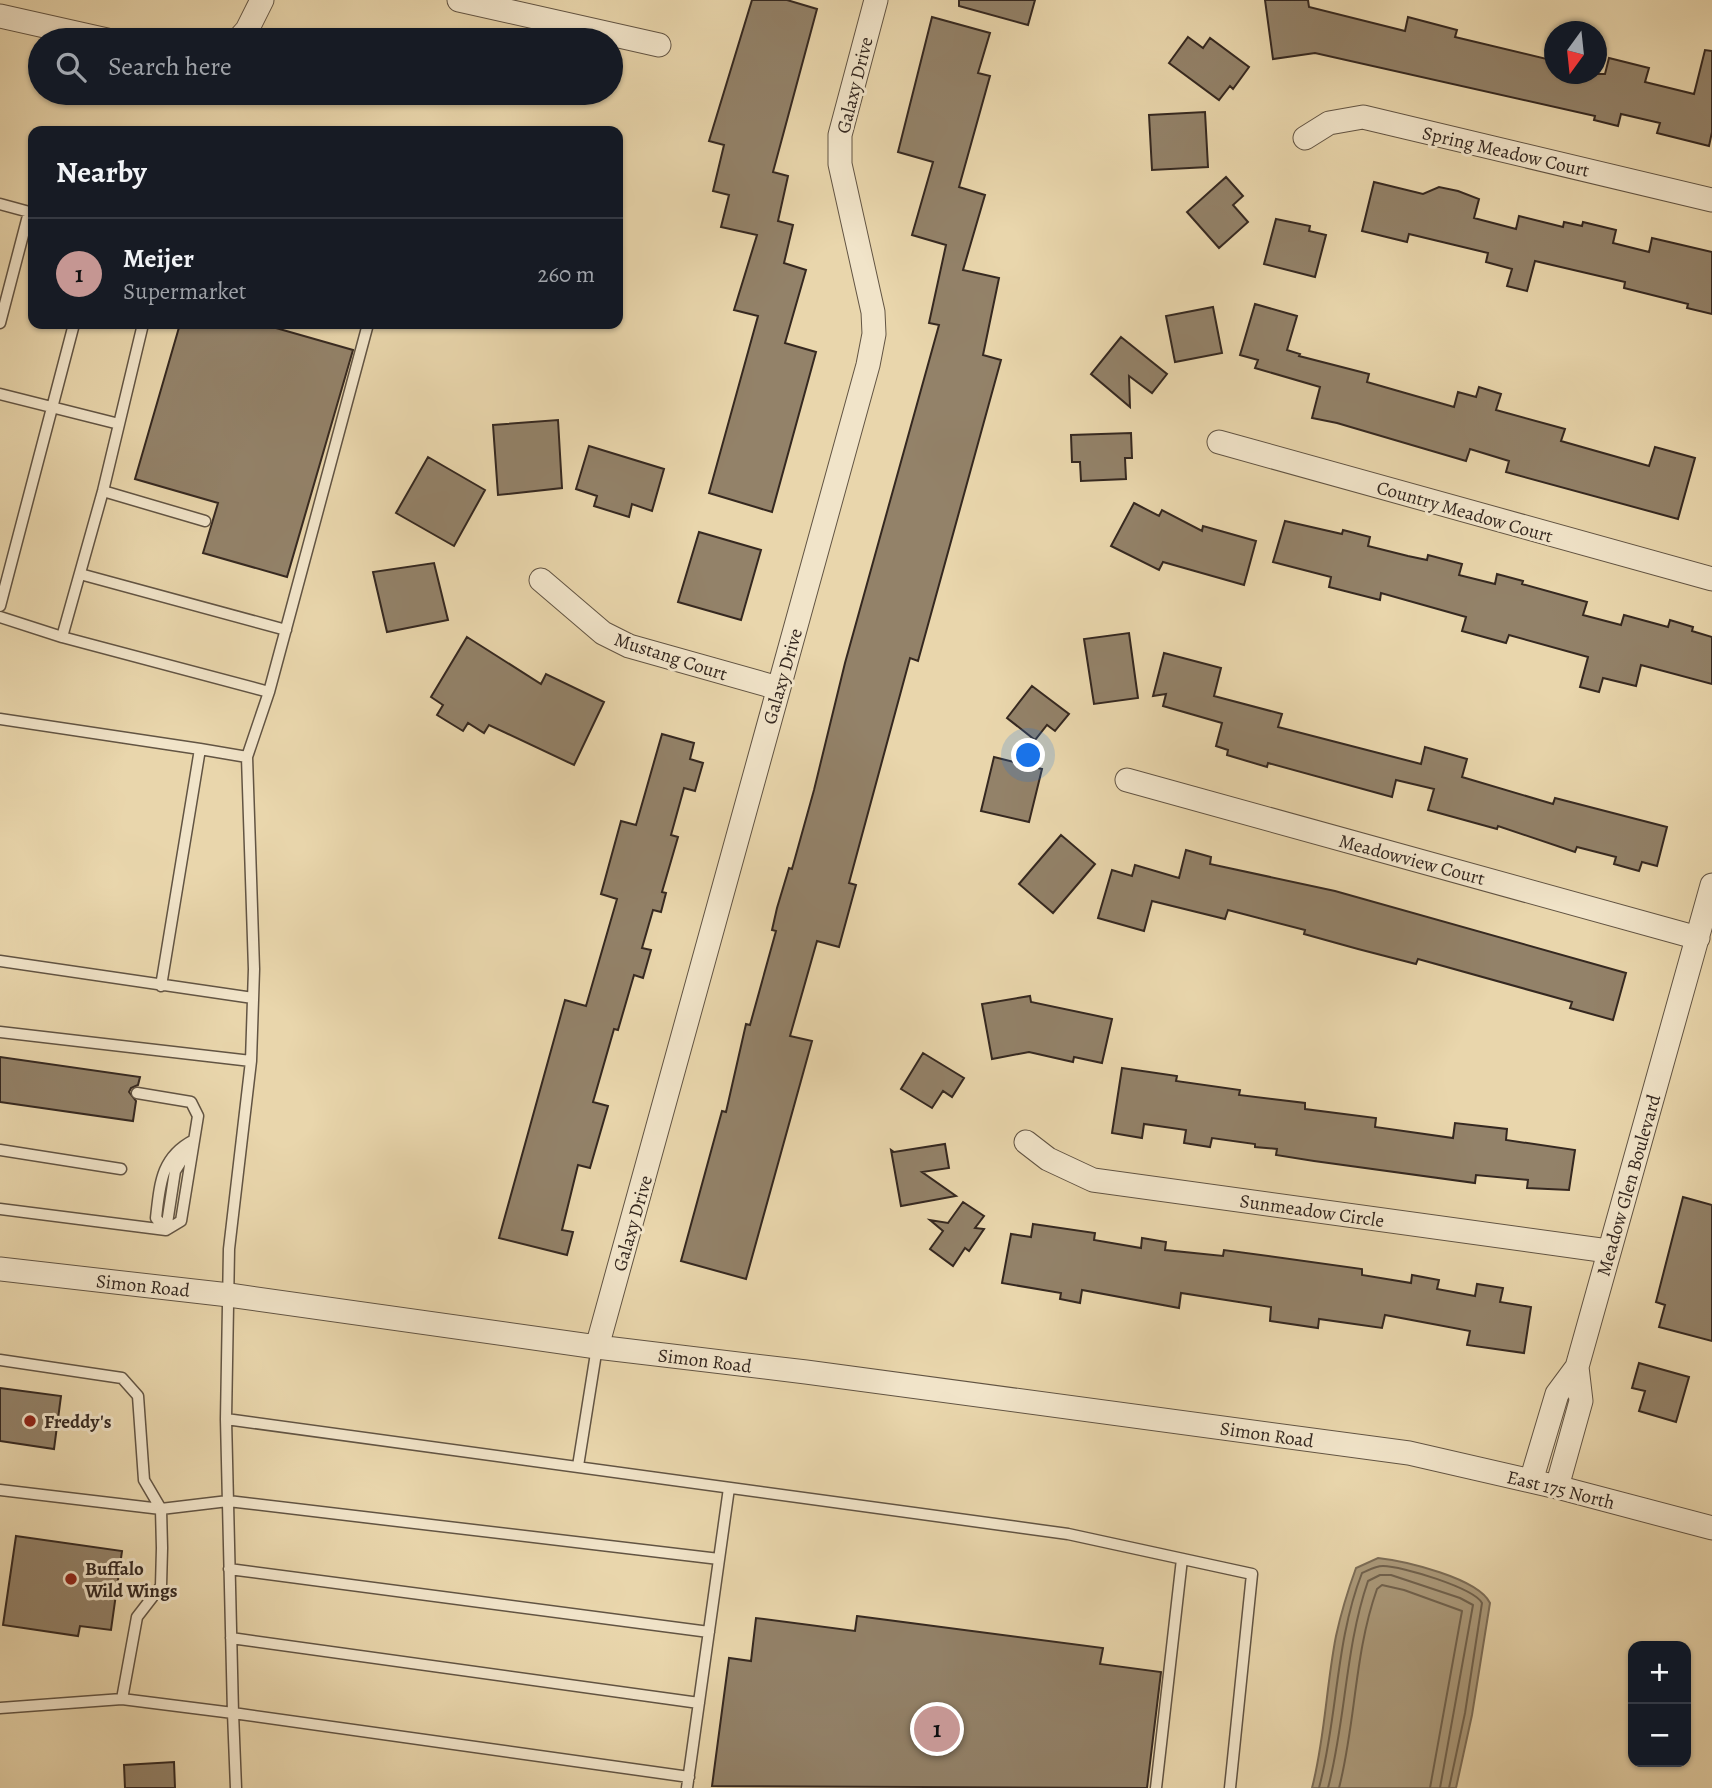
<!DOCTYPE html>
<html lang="en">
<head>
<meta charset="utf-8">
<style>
	:root { --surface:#171b24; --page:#242831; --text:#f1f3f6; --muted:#9ea1a6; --line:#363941; --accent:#c59692 }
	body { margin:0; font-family:Alegreya,serif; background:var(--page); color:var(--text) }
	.controls { position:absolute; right:21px; bottom:21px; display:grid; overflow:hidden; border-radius:14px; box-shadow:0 2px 5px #0004 }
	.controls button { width:63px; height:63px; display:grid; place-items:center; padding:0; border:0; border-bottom:2px solid var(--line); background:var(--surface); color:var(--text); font:35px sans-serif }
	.compass { position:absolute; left:1544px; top:21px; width:63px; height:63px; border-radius:50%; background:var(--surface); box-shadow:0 2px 5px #0004; rotate:195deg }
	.you { position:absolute; left:1029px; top:756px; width:24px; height:24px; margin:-18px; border:5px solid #fff; border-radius:50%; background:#1a73e8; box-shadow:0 0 0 10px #1a73e833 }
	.badge { display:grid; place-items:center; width:46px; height:46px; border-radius:50%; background:var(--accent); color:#111; font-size:23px; font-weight:700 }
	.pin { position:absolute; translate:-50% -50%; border:4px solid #fff; box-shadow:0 2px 7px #0006 }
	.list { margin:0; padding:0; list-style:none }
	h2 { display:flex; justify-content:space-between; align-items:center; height:91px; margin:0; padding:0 28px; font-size:30px }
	h2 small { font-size:23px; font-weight:400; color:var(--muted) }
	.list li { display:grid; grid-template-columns:46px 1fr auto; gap:21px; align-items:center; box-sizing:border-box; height:112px; padding:0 28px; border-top:2px solid var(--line) }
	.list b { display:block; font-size:26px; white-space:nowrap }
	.list p { margin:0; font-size:23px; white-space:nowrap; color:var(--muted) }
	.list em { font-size:23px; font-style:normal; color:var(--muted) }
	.icon { flex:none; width:38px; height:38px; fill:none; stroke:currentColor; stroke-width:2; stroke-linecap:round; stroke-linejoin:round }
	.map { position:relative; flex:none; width:1712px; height:1788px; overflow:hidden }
	.search { position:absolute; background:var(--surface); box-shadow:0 2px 5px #0004; left:28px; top:28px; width:595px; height:77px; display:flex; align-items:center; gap:18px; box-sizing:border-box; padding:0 24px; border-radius:38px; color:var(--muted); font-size:26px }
	.panel { position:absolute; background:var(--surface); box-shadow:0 2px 5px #0004; left:28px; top:126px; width:595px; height:203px; border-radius:14px }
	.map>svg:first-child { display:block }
	.water { fill:#ac9b7c; stroke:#7c6d57; stroke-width:2 }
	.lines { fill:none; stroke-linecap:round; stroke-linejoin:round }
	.shore { stroke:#70624e; stroke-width:2 }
	.building { fill:#938269; stroke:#352820; stroke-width:2 }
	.lane-casing { stroke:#625443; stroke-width:13 }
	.street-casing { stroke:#625443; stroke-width:25 }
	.lane { stroke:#f1e4c9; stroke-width:10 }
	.street { stroke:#f1e4c9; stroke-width:23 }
	.poi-dot { fill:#8f2418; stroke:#f1e4c9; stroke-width:2.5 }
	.labels { text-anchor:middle; stroke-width:6; stroke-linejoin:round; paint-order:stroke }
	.street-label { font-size:19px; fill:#352820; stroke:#f1e4c9 }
	.poi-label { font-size:19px; font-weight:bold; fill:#352820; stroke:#f1e4c9; text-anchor:start }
</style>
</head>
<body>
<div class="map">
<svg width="1712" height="1788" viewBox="0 0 1712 1788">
	<rect width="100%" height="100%" fill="#e9d6ac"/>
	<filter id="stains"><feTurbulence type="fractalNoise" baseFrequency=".00286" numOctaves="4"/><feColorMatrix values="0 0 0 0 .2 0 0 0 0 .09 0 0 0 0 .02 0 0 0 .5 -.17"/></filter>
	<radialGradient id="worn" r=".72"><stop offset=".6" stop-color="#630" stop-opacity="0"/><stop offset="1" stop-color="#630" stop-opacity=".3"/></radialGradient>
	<path class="water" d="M1378 1558C1405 1561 1478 1578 1490 1603L1472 1715 1456 1788H1312C1325 1738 1326 1687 1336 1636 1341 1613 1348 1590 1356 1568Z"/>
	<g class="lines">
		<path class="shore" d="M1319 1788C1338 1717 1335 1642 1362 1573 1369 1570 1375 1566 1383 1566 1402 1566 1474 1588 1482 1603L1465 1713 1449 1788
			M1328 1788C1346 1719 1345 1648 1368 1581L1380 1575H1391L1460 1598 1473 1605 1440 1788
			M1339 1788C1356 1722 1354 1654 1377 1589L1382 1585 1404 1590 1462 1611 1430 1788"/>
	</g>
	<path class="building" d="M752 0H787L817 9 773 172 788 176 778 221 793 225 784 263 806 270 785 343 816 352 772 512 709 493 758 316 734 310 757 235 721 227 729 195 713 191 724 145 709 141Z
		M959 0H1035L1028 25 959 6Z
		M1265 0H1308L1309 7 1405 31 1408 17 1457 30 1455 37 1555 61V74H1605L1609 58 1649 68 1645 82 1694 94 1705 50 1712 51V132L1709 146 1657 133 1660 123 1621 114 1618 126 1594 120 1595 116 1315 53 1273 59Z
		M932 17 990 33 978 73 990 76 959 187 985 195 963 270 999 278 983 355 1001 360 918 661 910 658 849 883 856 885 839 947 817 941 790 1036 812 1041 746 1279 681 1261 722 1111 726 1112 746 1024 750 1025 776 931 772 930 777 908 789 868 792 869 814 790 845 663 939 325 929 323 946 245 912 235 933 162 898 152Z
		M1188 37 1203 48 1210 38 1249 67 1233 89 1230 86 1219 100 1169 63Z
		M1205 112 1208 167 1152 170 1149 115Z
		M1226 177 1243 196 1233 205 1248 222 1219 248 1187 212Z
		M1374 182 1423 194 1439 187 1458 191 1479 199 1474 218 1516 229 1519 216 1563 227 1564 222 1582 226 1583 222 1616 230 1613 243 1649 252 1652 238 1712 252V314L1687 308 1688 304 1624 288 1625 282 1535 261 1527 291 1507 286 1512 269 1486 262 1488 253 1409 234 1407 242 1362 231Z
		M1276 219 1310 226 1309 231 1326 235 1315 277 1264 264Z
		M1255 304 1297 316 1287 350 1300 354 1299 356 1369 374 1367 382 1454 407 1458 392 1476 397 1479 387 1501 394 1496 410 1565 429 1561 441 1649 466 1655 447 1695 458 1678 519 1506 472 1509 461 1470 449 1466 461 1337 423 1312 418 1320 387 1255 368 1258 360 1240 355Z
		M1213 307 1222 353 1175 362 1166 316Z
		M180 324H262L353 350 287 577 203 553 218 503 135 479Z
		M1121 337 1167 374 1152 393 1129 376 1130 407 1091 374Z
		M558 420 562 488 498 495 493 425Z
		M1131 433 1132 458H1125L1126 479 1081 481 1080 462H1072L1071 435Z
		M589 446 664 469 652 511 632 504 629 517 594 506 597 496 576 489Z
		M428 457 485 490 454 546 396 513Z
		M1134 503 1159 516 1162 510 1202 531 1203 526 1256 541 1244 585 1163 562 1159 570 1111 546Z
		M1285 521 1342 534 1343 530 1370 537 1368 546 1408 556 1427 560 1428 555 1462 564 1459 575 1495 584 1497 574 1523 581 1522 584 1587 602 1583 615 1621 625 1624 615 1668 627 1670 620 1693 627 1692 631 1712 637V684L1641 665 1636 686 1603 678 1599 692 1580 687 1588 657 1509 635 1506 643 1462 631 1466 617 1381 593 1380 600 1329 587 1331 577 1273 562Z
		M699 532 761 550 741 620 678 602Z
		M434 563 448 620 387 632 373 572Z
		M1129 633 1138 698 1094 704 1084 639Z
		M467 637 541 684 546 674 604 702 574 765 489 725 484 733 468 723 463 731 437 715 443 705 431 697Z
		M1164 653 1221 668 1214 696 1282 714 1278 727 1421 764 1425 747 1467 759 1462 777 1553 804 1555 798 1667 827 1657 866 1642 862 1639 871 1614 864 1616 857 1577 847 1575 852 1498 826 1497 829 1428 810 1434 789 1396 780 1392 797 1268 763 1267 767 1227 755 1228 750 1216 746 1222 723 1163 706 1166 694 1153 696Z
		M1032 686 1069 714 1055 731 1047 725 1035 740 1007 718Z
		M662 734 694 743 690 759 703 763 695 791 684 788 671 835 678 837 662 892 666 893 661 912 653 910 642 948 651 950 643 978 634 975 618 1030 614 1029 593 1102 608 1106 590 1168 578 1165 562 1230 573 1232 567 1255 499 1238 565 1000 586 1006 617 899 601 894 621 821 636 825Z
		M994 757 1042 769 1029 822 981 811Z
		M1061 835 1095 864 1053 913 1019 884Z
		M1186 850 1211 857 1210 864 1335 891 1626 973 1613 1020 1570 1008 1572 1002 1418 959 1416 964 1358 949 1304 934 1305 930 1228 910 1225 919 1152 901 1144 931 1098 918 1112 870 1132 876 1135 865 1179 878Z
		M1030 996 1031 1002 1112 1019 1102 1063 1074 1057 1073 1062 1029 1052 992 1059 982 1004Z
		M923 1053 964 1078 952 1097 943 1091 932 1108 901 1089Z
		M0 1057 140 1077 138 1085 131 1088 129 1092 136 1101 133 1121 0 1102Z
		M1122 1068 1177 1076 1176 1081 1240 1090 1239 1095 1305 1103V1109L1376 1118 1375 1127 1453 1138 1455 1123 1507 1129 1506 1140 1575 1150 1569 1190 1527 1188 1528 1180 1476 1175 1475 1183 1314 1161 1276 1155 1277 1149 1255 1147V1144L1212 1138 1210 1147 1184 1143 1186 1130 1144 1124 1142 1138 1112 1133Z
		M945 1144 949 1168 922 1172 956 1196 901 1206 891 1150 894 1152Z
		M1683 1197 1712 1205V1341L1659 1327 1665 1305 1656 1302Z
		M963 1202 984 1216 975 1228 984 1229 969 1251 965 1248 953 1266 930 1249 943 1231 930 1220 948 1223Z
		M1033 1224 1095 1233 1094 1240 1141 1248 1142 1238 1166 1242 1165 1250 1223 1256 1224 1250 1362 1269V1275L1411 1283 1412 1275 1439 1280 1437 1289 1475 1296 1477 1284 1503 1288 1500 1302 1531 1307 1524 1353 1467 1345 1470 1331 1385 1315 1382 1328 1319 1319 1318 1328 1270 1321 1271 1307 1181 1293 1179 1308 1082 1290 1080 1303 1060 1299 1061 1293 1002 1283 1011 1234 1031 1237Z
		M1639 1363 1689 1377 1676 1422 1639 1411 1645 1391 1632 1388Z
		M0 1388 61 1396 54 1449 0 1441Z
		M16 1536 122 1551 111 1630 80 1626 78 1636 3 1625Z
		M857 1616 1103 1648 1100 1664 1161 1672 1147 1788 712 1786 729 1658 751 1661 756 1618 855 1631Z
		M174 1762 175 1788H125L124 1765Z"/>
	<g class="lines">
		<g class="lane-casing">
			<path id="lane" d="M0 204 33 213
				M0 323 29 212
				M0 394 119 424
				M103 491 205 521
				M80 574 286 630
				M0 606 74 324
				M0 617 62 637 103 491 143 324
				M62 637 269 692 247 757 254 969 251 1061
				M269 692 368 324
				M0 719 200 749
				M0 961 253 998
				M161 986 200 749 247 757
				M0 1032 251 1061 229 1249 226 1419
				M0 1150 121 1169
				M0 1209 166 1230 181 1221 198 1116 191 1102 137 1093
				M166 1230 156 1218C160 1183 161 1157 194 1140
				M166 1230 175 1171 192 1144
				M0 1360 122 1378 138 1396 144 1480 161 1509 162 1548 161 1586 137 1617 122 1699
				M578 1466 597 1347
				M0 1490 161 1509 228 1501 719 1559
				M229 1569 709 1632
				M231 1638 699 1703
				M0 1708 122 1699 233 1713 226 1419 1068 1534 1252 1574 1230 1788
				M236 1788 233 1713 689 1777
				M687 1788 729 1488
				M1156 1788 1182 1559"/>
		</g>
		<g class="street-casing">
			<path id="street" d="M459 0 659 45
				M0 16 107 40
				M238 40 247 30 262 0
				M1305 138 1329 123 1363 117 1712 200
				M1219 442 1712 579
				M541 580 603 633 629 646 778 688
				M1127 780 1698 938
				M1026 1142 1048 1159 1093 1180 1608 1251
				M0 1269 229 1295 597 1347 806 1372 1409 1453 1557 1487 1712 1528
				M597 1347 868 365 874 334 873 312 840 164V135L876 0
				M1531 1481 1557 1394 1577 1367
				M1557 1487 1581 1401 1577 1367 1712 885"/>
		</g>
		<use href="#lane" class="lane"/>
		<use href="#street" class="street"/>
	</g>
	<g class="poi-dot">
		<circle cx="30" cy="1421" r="7"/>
		<circle cx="71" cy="1579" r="7"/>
	</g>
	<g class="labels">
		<g class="street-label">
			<text transform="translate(854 85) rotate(-76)" y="7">Galaxy Drive</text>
			<text transform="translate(1506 151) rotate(13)" y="7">Spring Meadow Court</text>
			<text transform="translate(1465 511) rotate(16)" y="7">Country Meadow Court</text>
			<text transform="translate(671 656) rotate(18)" y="7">Mustang Court</text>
			<text transform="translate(782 676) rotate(-74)" y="7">Galaxy Drive</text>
			<text transform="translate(1412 859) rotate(15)" y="7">Meadowview Court</text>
			<text transform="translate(1628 1185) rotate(-74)" y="7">Meadow Glen Boulevard</text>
			<text transform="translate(1312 1210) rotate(8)" y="7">Sunmeadow Circle</text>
			<text transform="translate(632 1223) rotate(-74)" y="7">Galaxy Drive</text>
			<text transform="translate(143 1285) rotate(6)" y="7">Simon Road</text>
			<text transform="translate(705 1360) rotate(7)" y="7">Simon Road</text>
			<text transform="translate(1267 1434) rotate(8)" y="7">Simon Road</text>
			<text transform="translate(1561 1489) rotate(14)" y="7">East 175 North</text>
		</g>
		<g class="poi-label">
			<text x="44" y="1428">Freddy's</text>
			<text x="85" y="1575">Buffalo<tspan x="85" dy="22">Wild Wings</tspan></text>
		</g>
	</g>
	<rect width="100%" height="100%" filter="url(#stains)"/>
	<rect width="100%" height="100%" fill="url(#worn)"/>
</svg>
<div class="controls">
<button>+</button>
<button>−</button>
</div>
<svg class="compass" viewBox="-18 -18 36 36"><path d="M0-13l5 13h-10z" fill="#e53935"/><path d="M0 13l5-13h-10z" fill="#9ea1a6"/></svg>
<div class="you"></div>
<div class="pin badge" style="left:937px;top:1729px">1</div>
<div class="search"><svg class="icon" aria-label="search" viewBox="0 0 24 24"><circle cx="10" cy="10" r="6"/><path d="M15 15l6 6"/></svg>Search here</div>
<section class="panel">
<h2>Nearby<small></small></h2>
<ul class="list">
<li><span class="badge">1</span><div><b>Meijer</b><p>Supermarket</p></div><em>260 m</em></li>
</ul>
</section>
</div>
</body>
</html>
